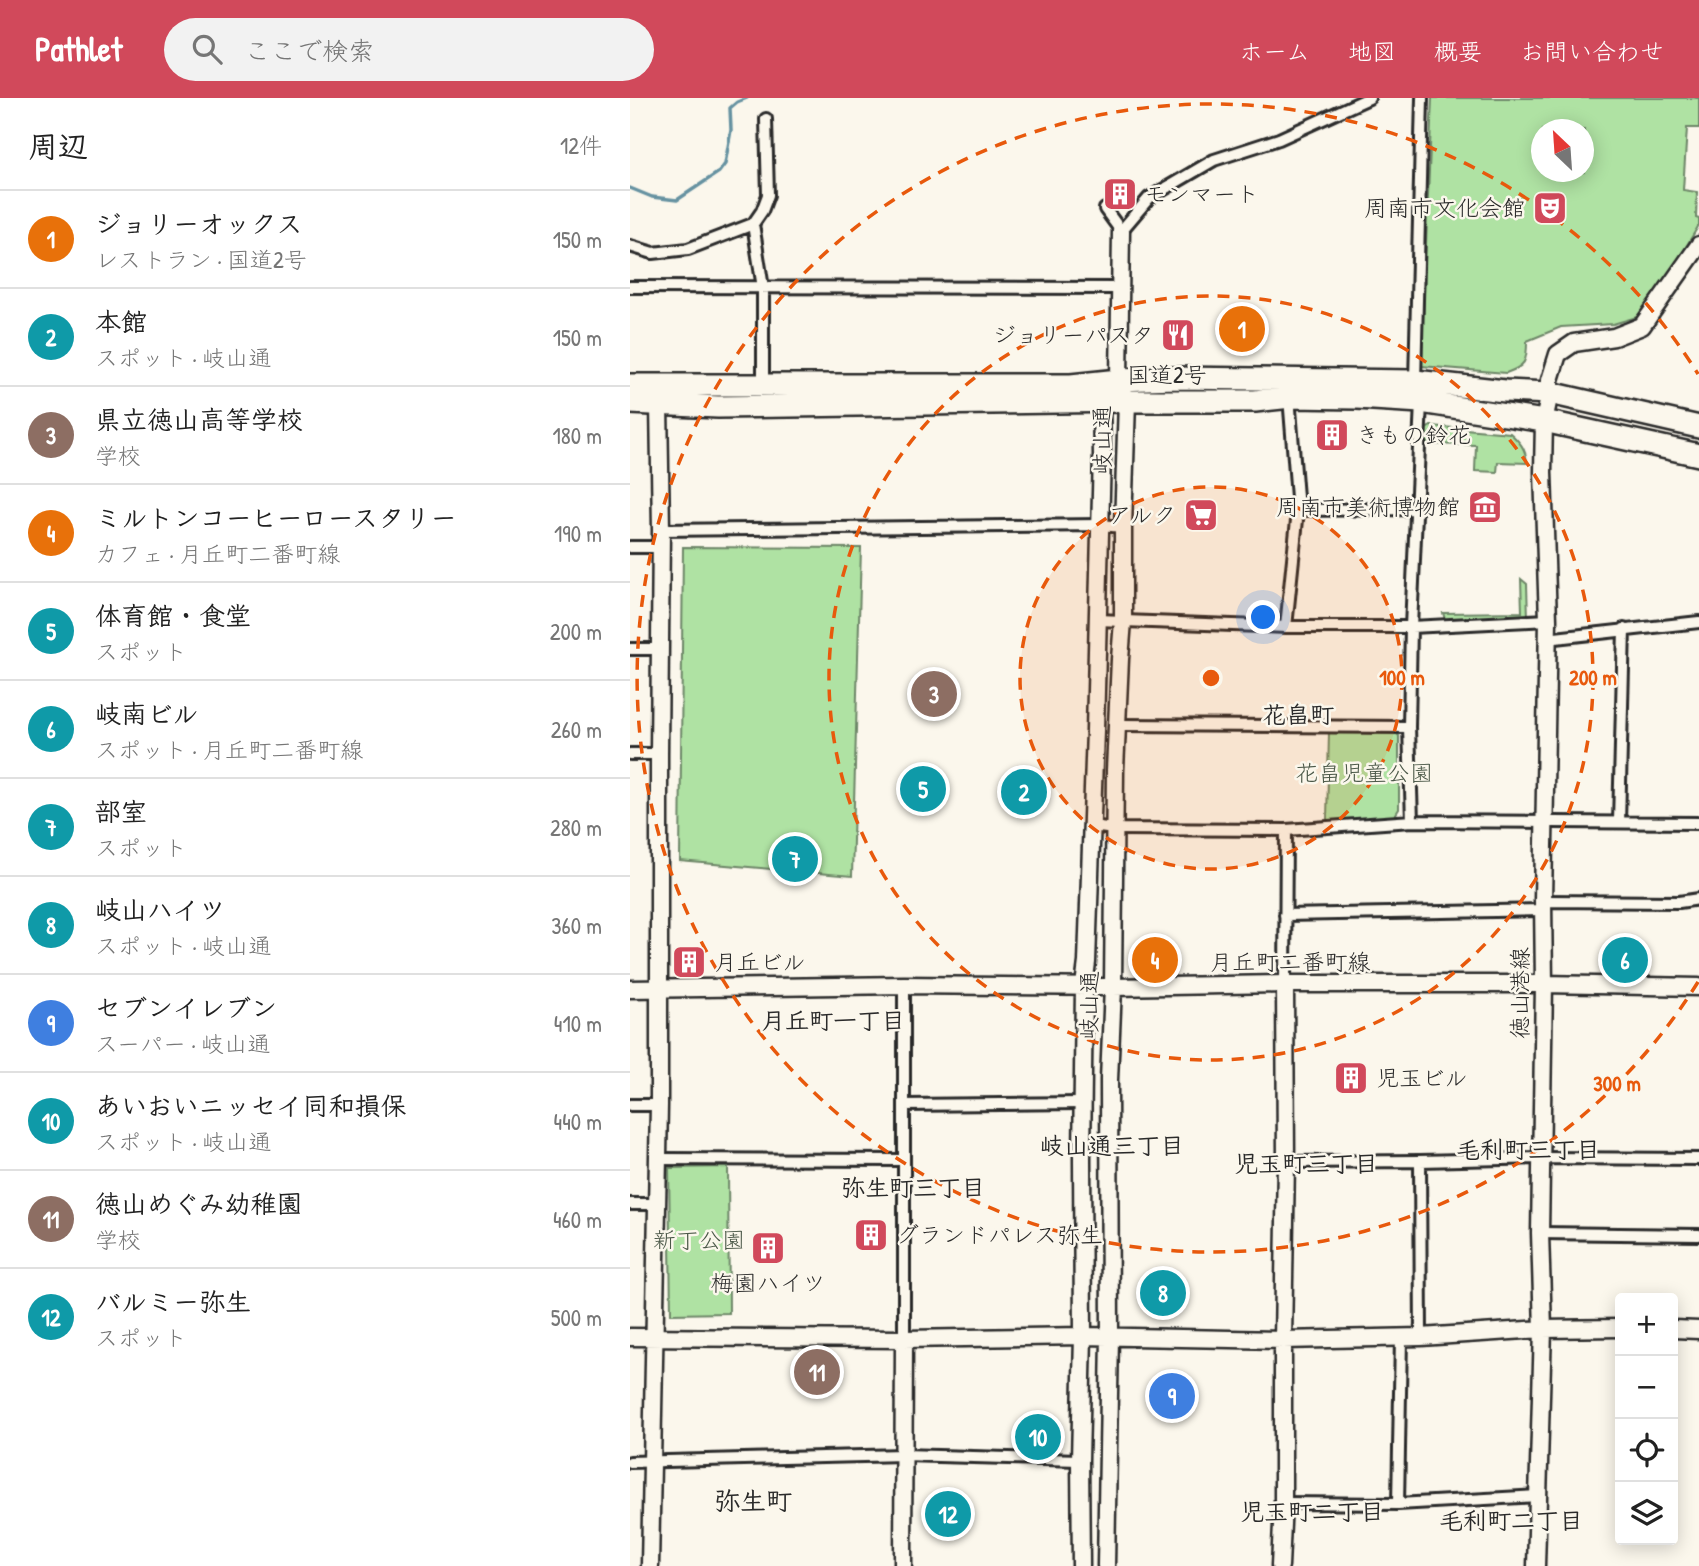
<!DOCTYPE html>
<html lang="ja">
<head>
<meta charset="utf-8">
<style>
	:root { --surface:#fff; --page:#f2f2f2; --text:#222; --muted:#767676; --line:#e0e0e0; --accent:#d1495b }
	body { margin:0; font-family:"Patrick Hand","Klee One",sans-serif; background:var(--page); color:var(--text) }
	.controls { position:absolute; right:21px; bottom:21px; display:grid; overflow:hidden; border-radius:7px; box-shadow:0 4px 18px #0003 }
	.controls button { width:63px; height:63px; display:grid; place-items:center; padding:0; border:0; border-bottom:2px solid var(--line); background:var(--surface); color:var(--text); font:35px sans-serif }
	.compass { position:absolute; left:901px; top:21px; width:63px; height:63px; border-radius:50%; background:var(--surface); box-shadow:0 4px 18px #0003; rotate:335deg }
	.you { position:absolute; left:634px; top:520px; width:24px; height:24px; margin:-18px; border:5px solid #fff; border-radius:50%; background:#1a73e8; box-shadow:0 0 0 10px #1a73e833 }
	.badge { display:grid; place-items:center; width:46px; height:46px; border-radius:50%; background:var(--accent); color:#fff; font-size:23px; font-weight:700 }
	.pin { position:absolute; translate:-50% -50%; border:4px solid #fff; box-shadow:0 2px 7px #0006 }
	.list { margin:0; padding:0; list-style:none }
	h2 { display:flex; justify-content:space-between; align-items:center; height:91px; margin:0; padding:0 28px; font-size:30px }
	h2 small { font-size:23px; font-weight:400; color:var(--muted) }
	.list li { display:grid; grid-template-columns:46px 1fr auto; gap:21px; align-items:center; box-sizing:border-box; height:98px; padding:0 28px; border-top:2px solid var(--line) }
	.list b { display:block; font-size:26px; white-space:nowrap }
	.list p { margin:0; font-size:23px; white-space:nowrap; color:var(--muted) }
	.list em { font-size:23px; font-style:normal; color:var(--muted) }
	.icon { flex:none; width:38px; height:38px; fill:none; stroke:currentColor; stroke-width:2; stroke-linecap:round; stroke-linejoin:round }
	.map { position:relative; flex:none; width:1069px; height:1468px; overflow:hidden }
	header { display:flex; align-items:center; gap:42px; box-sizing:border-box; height:98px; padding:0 35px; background:var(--accent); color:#fff }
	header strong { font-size:33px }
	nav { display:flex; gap:38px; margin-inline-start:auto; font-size:24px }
	.search { width:490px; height:63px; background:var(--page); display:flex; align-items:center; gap:18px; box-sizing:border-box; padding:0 24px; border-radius:38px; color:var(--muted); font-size:26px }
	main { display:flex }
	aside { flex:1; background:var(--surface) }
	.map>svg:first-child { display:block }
	.green { fill:#afe2a3; stroke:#6d8667; stroke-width:2; fill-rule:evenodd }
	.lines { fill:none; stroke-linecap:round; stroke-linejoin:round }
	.stream { stroke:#6692a1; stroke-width:3.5 }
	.street-casing { stroke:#2b2b2b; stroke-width:16 }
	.secondary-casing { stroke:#2b2b2b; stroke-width:21 }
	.highway-casing { stroke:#2b2b2b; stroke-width:26 }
	.street { stroke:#fbf7ec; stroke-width:10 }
	.secondary { stroke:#fbf7ec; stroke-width:16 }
	.highway { stroke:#fbf7ec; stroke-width:21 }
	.ring { fill:none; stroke:#e8590c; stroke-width:3.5; stroke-dasharray:12 9 }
	.labels { text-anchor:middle; stroke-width:5; stroke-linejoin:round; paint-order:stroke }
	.poi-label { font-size:23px; fill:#2b2b2b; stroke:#fbf7ec; text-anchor:start }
	.street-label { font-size:23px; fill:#2b2b2b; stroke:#fbf7ec }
	.park-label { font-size:23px; fill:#4c5949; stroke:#fbf7ec }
	.neighbourhood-label { font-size:24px; font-weight:bold; fill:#2b2b2b; stroke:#fbf7ec }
	.quarter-label { font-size:26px; font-weight:bold; fill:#2b2b2b; stroke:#fbf7ec }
	.centre { fill:#e8590c; stroke:#fbf7ec; stroke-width:3.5 }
	.ring-label { font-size:21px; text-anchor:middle; font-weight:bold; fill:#e8590c; stroke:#fbf7ec; stroke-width:5; stroke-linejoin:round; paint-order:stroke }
</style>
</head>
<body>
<header>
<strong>Pathlet</strong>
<div class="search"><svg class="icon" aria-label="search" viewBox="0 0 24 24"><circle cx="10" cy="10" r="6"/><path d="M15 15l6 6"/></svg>ここで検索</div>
<nav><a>ホーム</a><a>地図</a><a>概要</a><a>お問い合わせ</a></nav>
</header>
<main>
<aside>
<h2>周辺<small>12件</small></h2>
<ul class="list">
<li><span class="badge" style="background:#e8710a">1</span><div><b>ジョリーオックス</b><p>レストラン · 国道2号</p></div><em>150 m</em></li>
<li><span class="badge" style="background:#0f9aa8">2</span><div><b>本館</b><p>スポット · 岐山通</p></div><em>150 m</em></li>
<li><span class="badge" style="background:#8d6e63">3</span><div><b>県立徳山高等学校</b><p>学校</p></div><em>180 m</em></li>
<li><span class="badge" style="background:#e8710a">4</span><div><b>ミルトンコーヒーロースタリー</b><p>カフェ · 月丘町二番町線</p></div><em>190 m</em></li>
<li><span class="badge" style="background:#0f9aa8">5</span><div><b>体育館・食堂</b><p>スポット</p></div><em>200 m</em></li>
<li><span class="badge" style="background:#0f9aa8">6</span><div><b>岐南ビル</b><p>スポット · 月丘町二番町線</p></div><em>260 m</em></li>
<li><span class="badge" style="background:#0f9aa8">7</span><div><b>部室</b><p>スポット</p></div><em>280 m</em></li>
<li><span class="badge" style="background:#0f9aa8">8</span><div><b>岐山ハイツ</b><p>スポット · 岐山通</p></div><em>360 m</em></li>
<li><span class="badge" style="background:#3f7fe0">9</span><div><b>セブンイレブン</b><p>スーパー · 岐山通</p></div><em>410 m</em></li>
<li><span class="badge" style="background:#0f9aa8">10</span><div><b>あいおいニッセイ同和損保</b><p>スポット · 岐山通</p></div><em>440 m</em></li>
<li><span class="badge" style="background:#8d6e63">11</span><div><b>徳山めぐみ幼稚園</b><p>学校</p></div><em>460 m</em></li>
<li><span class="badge" style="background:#0f9aa8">12</span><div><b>バルミー弥生</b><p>スポット</p></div><em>500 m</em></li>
</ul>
</aside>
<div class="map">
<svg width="1069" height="1468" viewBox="0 0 1069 1468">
	<rect width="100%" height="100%" fill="#fbf7ec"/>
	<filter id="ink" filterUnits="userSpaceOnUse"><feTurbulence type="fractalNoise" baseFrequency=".0143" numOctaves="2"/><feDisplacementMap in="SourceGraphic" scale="14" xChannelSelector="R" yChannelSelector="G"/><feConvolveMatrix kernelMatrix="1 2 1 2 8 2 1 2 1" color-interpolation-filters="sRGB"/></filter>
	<g filter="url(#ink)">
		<path class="green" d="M802 0H1069V30H1057L1053 92 1067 94 1066 120 1069 121V127L1030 192 1016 210 1007 219 983 226 931 229 897 243C897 263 896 268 876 275L791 268ZM912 32H954V74H912Z
			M801 328 880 335C890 344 896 351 897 365L868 364 867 374 845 373 846 347 788 346 793 333Z
			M53 449 231 450 222 778 50 763Z
			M891 481 897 486 898 521H815L813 515 892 514Z
			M699 634 767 636 769 638V711L764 719 757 723 697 722Z
			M98 1069 99 1215 41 1216 39 1070Z"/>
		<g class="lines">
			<path class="stream" d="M0 90 22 99 47 102 89 74 95 66 101 32 100 10 107 4 117 0"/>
			<g class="street-casing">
				<path id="street" d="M475 111 491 133 519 100 584 62 649 41 739 0
					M123 126 133 190V286
					M0 148 23 155 58 151 123 126 132 113 138 97 136 21
					M0 189 489 190
					M785 283 792 0
					M668 412 785 411
					M31 432 470 427 493 429
					M0 449H30
					M467 522 656 529H781L918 522
					M656 529 668 412 660 311 661 299
					M916 541 1069 524
					M0 551H30
					M487 627 779 629
					M0 656H29
					M782 723 779 629 781 529 791 304
					M989 724 994 531
					M462 728 484 731 656 732 782 723 1069 725
					M913 803 1049 804 1069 801
					M655 817 913 812
					M655 886 656 732
					M0 1007H29
					M274 1007 452 1005
					M28 1061 274 1062
					M790 1063 791 1239
					M656 1064 790 1063 911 1060 1069 1061
					M0 1106H26
					M910 1135 1069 1137
					M274 1241V887
					M0 1364 273 1357 450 1362
					M653 1405 768 1406 908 1398
					M768 1406 771 1239"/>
			</g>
			<g class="secondary-casing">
				<path id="secondary" d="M0 891 274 887 483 889 655 886H914L1069 889
					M1043 1231 1069 1232
					M0 1239 274 1241 453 1238 653 1242 791 1239 913 1231 990 1230
					M20 1468 29 1007V656L31 432 29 306
					M273 1468 274 1241
					M451 1468 450 1362 453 1238 452 1061 454 888 457 864 465 632 472 356 471 304 479 295
					M476 1468 480 1238 479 982 483 889 485 672 490 561 493 523V429L497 303 489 282 491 133
					M650 1468 653 1405V1242L656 1064 655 886
					M906 1468 913 1231 910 1135 914 886 913 803 918 522 913 374 914 323 920 295V282L928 256 944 245 984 239 1012 228 1069 147"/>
			</g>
			<g class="highway-casing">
				<path id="highway" d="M0 287H441L489 282 544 280 785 283 875 293 920 295 1069 329
					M0 305 88 309 160 308 497 303H625L661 299 727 300 791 304 914 323 1069 357"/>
			</g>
			<use href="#street" class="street"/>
			<use href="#secondary" class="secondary"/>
			<use href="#highway" class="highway"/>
		</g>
	</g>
	<circle cx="581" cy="580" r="191" fill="#e8590c" fill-opacity=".12"/>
	<g class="ring">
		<circle cx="581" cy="580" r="191"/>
		<circle cx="581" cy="580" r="382"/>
		<path d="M1068 884A574 574 0 1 1 1068 276"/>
	</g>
	<defs>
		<g id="building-square" transform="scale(1.75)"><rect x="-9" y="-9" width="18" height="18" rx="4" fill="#d1495b" stroke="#fbf7ec"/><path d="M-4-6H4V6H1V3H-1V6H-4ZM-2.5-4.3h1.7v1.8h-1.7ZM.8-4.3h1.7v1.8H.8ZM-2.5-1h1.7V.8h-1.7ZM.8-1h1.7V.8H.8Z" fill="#fff"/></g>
		<g id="theatre-square" transform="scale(1.75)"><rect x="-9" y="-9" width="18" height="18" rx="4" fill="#d1495b" stroke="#fbf7ec"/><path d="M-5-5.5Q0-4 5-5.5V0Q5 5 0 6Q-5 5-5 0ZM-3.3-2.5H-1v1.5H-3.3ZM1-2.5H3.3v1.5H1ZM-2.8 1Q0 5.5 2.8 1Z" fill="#fff"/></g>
		<g id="restaurant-square" transform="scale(1.75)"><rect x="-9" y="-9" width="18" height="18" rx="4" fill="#d1495b" stroke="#fbf7ec"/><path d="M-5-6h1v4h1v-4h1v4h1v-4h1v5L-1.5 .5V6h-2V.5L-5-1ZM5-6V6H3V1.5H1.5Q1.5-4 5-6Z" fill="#fff"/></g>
		<g id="museum-square" transform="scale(1.75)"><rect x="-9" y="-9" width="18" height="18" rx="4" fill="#d1495b" stroke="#fbf7ec"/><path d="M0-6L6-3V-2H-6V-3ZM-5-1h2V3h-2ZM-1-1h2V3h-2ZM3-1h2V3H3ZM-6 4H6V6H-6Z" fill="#fff"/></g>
		<g id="supermarket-square" transform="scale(1.75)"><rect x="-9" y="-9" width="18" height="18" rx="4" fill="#d1495b" stroke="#fbf7ec"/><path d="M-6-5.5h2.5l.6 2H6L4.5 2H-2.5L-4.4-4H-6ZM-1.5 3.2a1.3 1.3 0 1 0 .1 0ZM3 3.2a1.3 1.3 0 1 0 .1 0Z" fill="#fff"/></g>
	</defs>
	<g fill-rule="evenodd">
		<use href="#building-square" x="490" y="96"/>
		<use href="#theatre-square" x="920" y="110"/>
		<use href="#restaurant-square" x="548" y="237"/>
		<use href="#building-square" x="702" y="337"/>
		<use href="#museum-square" x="855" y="409"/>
		<use href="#supermarket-square" x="571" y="417"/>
		<use href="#building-square" x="59" y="864"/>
		<use href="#building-square" x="721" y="980"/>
		<use href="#building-square" x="241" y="1137"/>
		<use href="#building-square" x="138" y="1150"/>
	</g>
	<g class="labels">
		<g class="poi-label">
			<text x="514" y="104">モンマート</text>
			<text x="895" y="118" text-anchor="end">周南市文化会館</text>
			<text x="524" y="245" text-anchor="end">ジョリーパスタ</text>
			<text x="726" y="345">きもの鈴花</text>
			<text x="830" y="417" text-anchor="end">周南市美術博物館</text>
			<text x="546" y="425" text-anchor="end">アルク</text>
			<text x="84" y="872">月丘ビル</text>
			<text x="746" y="988">児玉ビル</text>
			<text x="266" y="1145">グランドパレス弥生</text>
			<text x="138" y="1193" text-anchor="middle">梅園ハイツ</text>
		</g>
		<g class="street-label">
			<text x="537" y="285">国道2号</text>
			<text transform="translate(472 342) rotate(-90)" y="8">岐山通</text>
			<text x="660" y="872">月丘町二番町線</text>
			<text transform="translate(890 895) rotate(-90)" y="8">徳山港線</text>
			<text transform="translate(459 907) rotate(-89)" y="8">岐山通</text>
		</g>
		<g class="park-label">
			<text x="734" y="683">花畠児童公園</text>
			<text x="69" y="1150">新丁公園</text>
		</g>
		<g class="neighbourhood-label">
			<text x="668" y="625">花畠町</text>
			<text x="203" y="931">月丘町一丁目</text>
			<text x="482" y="1056">岐山通三丁目</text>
			<text x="898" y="1060">毛利町三丁目</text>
			<text x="676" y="1074">児玉町三丁目</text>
			<text x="283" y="1098">弥生町三丁目</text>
			<text x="682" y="1422">児玉町二丁目</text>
			<text x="881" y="1431">毛利町二丁目</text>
		</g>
		<g class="quarter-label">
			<text x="123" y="1412">弥生町</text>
		</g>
	</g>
	<circle cx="581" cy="580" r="10" class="centre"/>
	<g class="ring-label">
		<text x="772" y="587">100 m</text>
		<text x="963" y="587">200 m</text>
		<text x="987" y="993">300 m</text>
	</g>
</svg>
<div class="controls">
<button>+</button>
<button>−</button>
<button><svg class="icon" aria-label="locate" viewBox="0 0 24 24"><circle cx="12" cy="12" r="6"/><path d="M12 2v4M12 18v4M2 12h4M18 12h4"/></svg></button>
<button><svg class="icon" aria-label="layers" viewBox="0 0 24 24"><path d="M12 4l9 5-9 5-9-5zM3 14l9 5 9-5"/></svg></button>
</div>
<svg class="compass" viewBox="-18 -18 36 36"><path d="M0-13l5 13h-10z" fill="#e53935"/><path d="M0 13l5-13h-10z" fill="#767676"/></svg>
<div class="you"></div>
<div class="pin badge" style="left:612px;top:231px;background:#e8710a">1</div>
<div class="pin badge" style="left:394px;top:694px;background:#0f9aa8">2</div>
<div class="pin badge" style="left:304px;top:596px;background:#8d6e63">3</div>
<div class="pin badge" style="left:525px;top:862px;background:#e8710a">4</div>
<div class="pin badge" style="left:293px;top:691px;background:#0f9aa8">5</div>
<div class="pin badge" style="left:995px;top:862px;background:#0f9aa8">6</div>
<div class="pin badge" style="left:165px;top:761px;background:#0f9aa8">7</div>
<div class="pin badge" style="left:533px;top:1195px;background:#0f9aa8">8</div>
<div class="pin badge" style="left:542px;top:1298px;background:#3f7fe0">9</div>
<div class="pin badge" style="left:408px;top:1339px;background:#0f9aa8">10</div>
<div class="pin badge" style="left:187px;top:1274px;background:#8d6e63">11</div>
<div class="pin badge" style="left:318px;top:1416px;background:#0f9aa8">12</div>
</div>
</main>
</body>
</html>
